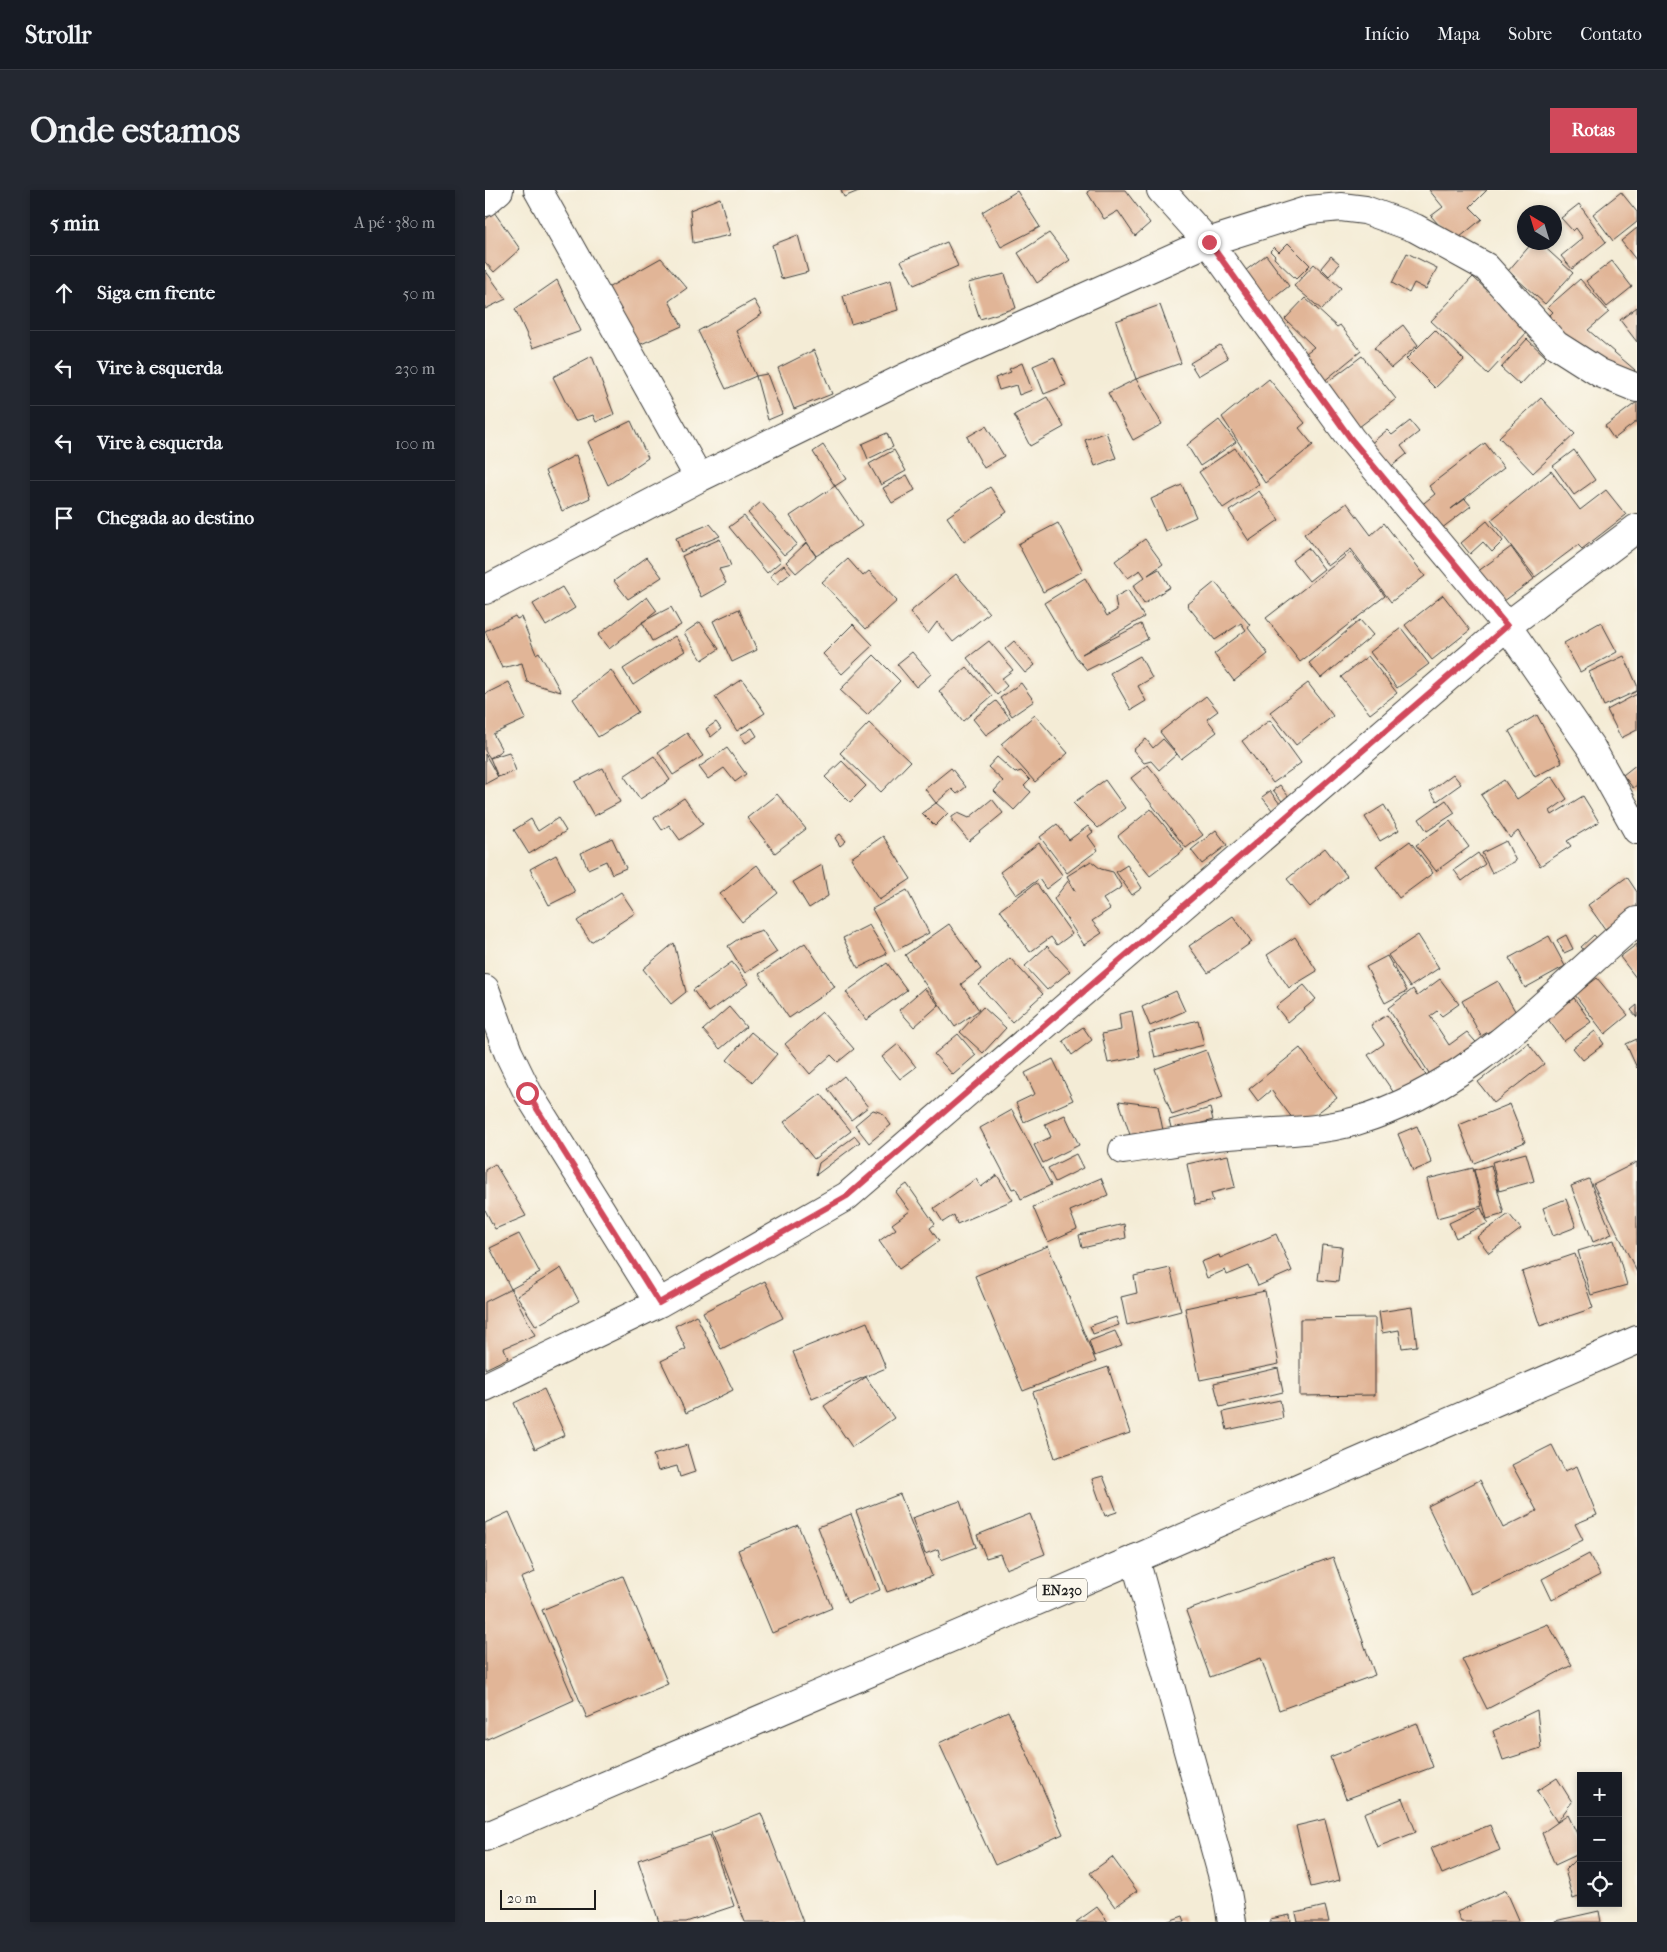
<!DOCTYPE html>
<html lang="pt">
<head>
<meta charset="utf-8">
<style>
	:root { --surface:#171b24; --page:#242831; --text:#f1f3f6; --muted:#9ea1a6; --line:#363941; --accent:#d1495b }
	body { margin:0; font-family:"IM FELL French Canon",serif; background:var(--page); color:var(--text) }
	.controls { position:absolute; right:15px; bottom:15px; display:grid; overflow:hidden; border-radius:0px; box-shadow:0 2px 8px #0003 }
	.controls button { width:45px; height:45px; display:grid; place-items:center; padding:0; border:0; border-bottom:1px solid var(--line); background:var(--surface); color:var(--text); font:25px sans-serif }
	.compass { position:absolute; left:1032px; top:15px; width:45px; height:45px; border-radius:50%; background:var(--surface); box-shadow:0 2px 8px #0003; rotate:322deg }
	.scale { position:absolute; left:15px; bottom:12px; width:96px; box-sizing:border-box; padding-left:5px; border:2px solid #1c1c1c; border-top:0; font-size:14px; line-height:18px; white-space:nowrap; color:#1c1c1c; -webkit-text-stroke:4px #fbf7ec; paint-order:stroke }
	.stop { position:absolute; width:15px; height:15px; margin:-11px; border:4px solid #d1495b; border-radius:50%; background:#fff }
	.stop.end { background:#d1495b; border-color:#fff; box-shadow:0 1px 5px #0008 }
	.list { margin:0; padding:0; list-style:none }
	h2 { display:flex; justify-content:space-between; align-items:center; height:65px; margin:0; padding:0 20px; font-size:21px }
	h2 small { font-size:16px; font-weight:400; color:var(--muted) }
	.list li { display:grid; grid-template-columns:32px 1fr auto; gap:15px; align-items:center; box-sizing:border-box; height:75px; padding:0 20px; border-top:1px solid var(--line) }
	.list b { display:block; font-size:19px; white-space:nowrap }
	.list em { font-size:16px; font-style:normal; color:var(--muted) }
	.icon { flex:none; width:28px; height:28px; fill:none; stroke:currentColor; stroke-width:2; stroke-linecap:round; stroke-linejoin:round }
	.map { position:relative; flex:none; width:1152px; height:1732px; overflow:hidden; border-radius:0px }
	header { display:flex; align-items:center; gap:30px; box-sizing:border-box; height:70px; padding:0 25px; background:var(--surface); border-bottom:1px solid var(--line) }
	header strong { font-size:24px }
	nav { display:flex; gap:28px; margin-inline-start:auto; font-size:18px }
	.intro { display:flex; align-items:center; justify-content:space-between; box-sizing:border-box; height:120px; padding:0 30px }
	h1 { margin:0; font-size:35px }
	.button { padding:12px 22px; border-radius:0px; background:var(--accent); color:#fff; font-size:18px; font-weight:700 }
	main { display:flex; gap:30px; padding:0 30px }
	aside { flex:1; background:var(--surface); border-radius:0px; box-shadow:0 2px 8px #0003 }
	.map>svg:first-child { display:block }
	.building { fill:#e1b597 }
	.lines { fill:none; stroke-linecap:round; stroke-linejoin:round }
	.minor-casing { stroke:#3c3b38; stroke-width:30 }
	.primary-casing { stroke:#3c3b38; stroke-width:30 }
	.minor { stroke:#fff; stroke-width:28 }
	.primary { stroke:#fff; stroke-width:28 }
	.route { stroke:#d1495b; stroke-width:6 }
	.labels { text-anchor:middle; stroke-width:4.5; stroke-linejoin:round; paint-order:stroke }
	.shield { fill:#fbf7ec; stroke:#5f5e5a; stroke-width:1 }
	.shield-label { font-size:14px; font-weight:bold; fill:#1c1c1c }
</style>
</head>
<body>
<header>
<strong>Strollr</strong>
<nav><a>Início</a><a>Mapa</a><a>Sobre</a><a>Contato</a></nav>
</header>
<div class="intro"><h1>Onde estamos</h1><a class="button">Rotas</a></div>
<main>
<aside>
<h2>5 min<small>A pé · 380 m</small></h2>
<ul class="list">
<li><svg class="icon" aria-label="ahead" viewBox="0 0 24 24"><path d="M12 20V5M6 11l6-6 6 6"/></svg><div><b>Siga em frente</b></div><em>50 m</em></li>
<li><svg class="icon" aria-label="left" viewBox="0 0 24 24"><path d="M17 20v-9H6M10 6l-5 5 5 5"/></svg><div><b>Vire à esquerda</b></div><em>230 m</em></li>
<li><svg class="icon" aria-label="left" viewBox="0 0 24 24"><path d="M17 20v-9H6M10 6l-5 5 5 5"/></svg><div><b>Vire à esquerda</b></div><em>100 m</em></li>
<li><svg class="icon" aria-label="arrive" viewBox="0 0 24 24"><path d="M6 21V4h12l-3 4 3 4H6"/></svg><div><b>Chegada ao destino</b></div></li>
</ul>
</aside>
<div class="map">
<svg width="1152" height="1732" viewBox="0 0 1152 1732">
	<rect width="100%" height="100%" fill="#fbf7ec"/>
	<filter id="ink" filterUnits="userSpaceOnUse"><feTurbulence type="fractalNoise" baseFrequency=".02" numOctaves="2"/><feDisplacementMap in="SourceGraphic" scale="10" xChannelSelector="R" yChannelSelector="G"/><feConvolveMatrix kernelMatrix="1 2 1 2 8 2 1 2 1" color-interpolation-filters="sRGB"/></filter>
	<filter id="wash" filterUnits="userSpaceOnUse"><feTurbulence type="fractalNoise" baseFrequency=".0096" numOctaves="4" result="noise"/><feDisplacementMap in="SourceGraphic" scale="20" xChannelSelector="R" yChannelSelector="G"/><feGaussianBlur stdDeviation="1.12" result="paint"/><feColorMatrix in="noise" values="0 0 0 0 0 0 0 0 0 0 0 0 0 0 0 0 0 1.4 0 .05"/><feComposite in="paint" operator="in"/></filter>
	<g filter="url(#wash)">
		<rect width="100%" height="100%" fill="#f4ecd6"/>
		<g id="blocks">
			<path class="building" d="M356 0H376L359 7Z
				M605 0H640L665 33 650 46 633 21 619 29 602 2Z
				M944 0H1002L985 17 997 29 969 52 946 26 958 17Z
				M532 1 555 37 516 57 497 22Z
				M1136 2 1152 22V32L1128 51 1108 24Z
				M235 8 245 45 208 53 205 20Z
				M1094 14 1121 52 1087 79 1076 66 1098 48 1091 38 1088 41 1076 28Z
				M9 22 35 59 9 82 0 72V30Z
				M1152 38V71L1136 51Z
				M564 43 585 70 552 93 533 63Z
				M313 45 323 82 296 89 287 55Z
				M462 52 473 76 429 95 416 71Z
				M1048 52H1054L1088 83 1060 114 1023 81Z
				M803 53 825 75 811 89 789 68 790 66 785 61 789 57 794 62Z
				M922 63 952 78 941 99 929 93 924 103 907 93Z
				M781 65 804 96 776 118 752 87Z
				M846 66 855 74 844 86 836 78Z
				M176 68 202 98 184 111 197 136 154 155 119 100Z
				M1127 71 1147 97 1122 117 1101 91Z
				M829 74 856 98 837 120 809 96Z
				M0 80 21 109 0 119Z
				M520 84 531 118 495 129 483 93Z
				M988 87 1044 140 1003 184 946 131Z
				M1095 89 1124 122 1103 140 1150 180 1142 190 1058 132 1068 122 1063 117Z
				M72 90 96 141 48 158 30 119Z
				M406 90 413 120 366 134 358 106Z
				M820 108 852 137 855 135 876 161 838 192 817 166 829 157 800 129Z
				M269 110 277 124 251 141 271 186 241 199 213 141Z
				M675 115 696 173 651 189 631 131Z
				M1152 117V152L1135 130Z
				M918 135 933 155 906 178 889 158Z
				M950 140 979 170 950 198 921 169Z
				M1042 149 1061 167 1035 195 1016 178Z
				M735 155 743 168 713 186 705 173Z
				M329 160 347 204 309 219 293 178Z
				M107 166 129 224 111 232 108 225 90 231 68 187Z
				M877 166 911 209 870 240 837 196Z
				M569 167 581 195 559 204 548 176Z
				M537 173 547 200 534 205 531 195 514 200 510 188 526 182 524 179Z
				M282 184 297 224 283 230 271 186Z
				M651 189 677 234 648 250 623 203Z
				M784 189 820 233 814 238 828 255 780 293 737 227Z
				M562 207 579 237 545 256 529 225Z
				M1056 208 1090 244 1048 283 1014 247Z
				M1152 212V231L1129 249 1120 236Z
				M734 230 751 252 715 276 702 255Z
				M146 231 163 268 123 295 103 252Z
				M925 231 934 242 916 256 922 264 903 279 884 255 902 240 907 245Z
				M501 236 519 266 499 278 482 247Z
				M621 242 631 268 610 276 600 250Z
				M402 243 408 257 383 269 377 254Z
				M1000 253 1019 278 966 319 980 309 986 316 948 345 929 321 950 304 944 296Z
				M338 255 361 289 350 296 328 262Z
				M750 258 774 294 738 318 714 282Z
				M409 260 421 281 396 295 384 274Z
				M1089 260 1110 290 1089 305 1068 276Z
				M91 265 105 308 77 321 60 281Z
				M1066 281 1095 320 1121 300 1141 325 1097 359 1093 355 1050 387 1006 330Z
				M422 285 430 300 407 313 398 298Z
				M697 295 711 327 680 341 666 309Z
				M350 296 377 336 331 366 305 326Z
				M505 297 522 322 479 352 462 327Z
				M774 301 794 330 764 351 744 321Z
				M276 312 312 354 299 365 263 323Z
				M862 313 886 345 899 333 940 386 906 412 866 359 843 376 819 344Z
				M259 326 296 371 282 383 244 337Z
				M1002 331 1018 351 1007 362 998 352 985 364 976 353Z
				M573 333 598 381 558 402 533 354Z
				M225 334 235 346 196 362 191 348Z
				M235 349 246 376 234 379 241 393 216 407 197 366Z
				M660 349 678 374 663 385 674 379 685 397 659 414 648 396 660 387 655 380 643 388 630 371Z
				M321 353 331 366 311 383 301 372Z
				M1026 357 1049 389 1015 414 992 382Z
				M823 358 839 379 824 391 807 370Z
				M866 362 900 406 815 472 781 428Z
				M162 367 177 387 143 409 129 391Z
				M363 369 378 386 384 381 412 411 381 439 337 392Z
				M299 375 306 383 292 394 285 386Z
				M471 384 504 423 468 452 452 432 443 444 425 422Z
				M600 388 622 426 632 420 630 407 643 400 659 427 597 464 656 434 663 449 602 480 591 467 559 413Z
				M730 392 765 435 763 438 783 464 749 491 729 464 761 440 756 433 730 450 702 415Z
				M77 397 90 418 61 436 48 414Z
				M958 405 985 440 947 470 920 435Z
				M162 407 172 421 124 459 113 445Z
				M186 417 196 435 167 451 157 432Z
				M254 419 272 460 247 472 228 431Z
				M30 426 32 429 36 427 51 464 54 462 76 502 42 492 37 473 17 478 0 441Z
				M875 430 888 445 836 488 824 473Z
				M215 432 234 459 217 470 199 443Z
				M1116 432 1132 462 1095 482 1079 453Z
				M368 434 388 455 357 484 338 464Z
				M916 438 944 474 912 498 885 462Z
				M190 446 200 461 148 495 138 479Z
				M504 451 528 480 516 489 522 496 512 505 482 468Z
				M529 451 550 475 540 483 520 459Z
				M427 462 446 484 431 497 412 474Z
				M389 465 415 491 382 525 355 500Z
				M655 466 667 488 653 496 661 511 646 520 625 483Z
				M883 466 912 503 885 524 856 487Z
				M1139 466 1152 495V501L1119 516 1104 482Z
				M482 477 507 506 478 531 454 501Z
				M126 480 153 522 113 547 88 509Z
				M257 489 280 523 252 541 230 507Z
				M24 492 41 529 8 544 17 560 5 568 0 561V504Z
				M536 493 549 511 527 526 515 508Z
				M823 493 848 526 811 555 785 522Z
				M1152 504V540L1136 548 1122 520Z
				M721 506 733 521 722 529 732 542 696 569 675 542Z
				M511 511 525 528 501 545 488 529Z
				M550 525 583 563 550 592 516 554Z
				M1052 525 1077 572 1050 587 1024 541Z
				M785 530 816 573 788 593 757 551Z
				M231 532 236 539 226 547 221 539Z
				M384 533 425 572 396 602 355 563Z
				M267 538 272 546 261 553 255 545Z
				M202 543 218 566 188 585 173 562Z
				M661 549 668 558 678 549 692 564 674 580 666 571 659 573 648 560Z
				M242 558 261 584 250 592 239 578 223 589 214 577Z
				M24 562 31 581 13 587 5 568Z
				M0 564 13 587 0 594Z
				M169 566 185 590 155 609 139 586Z
				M512 567 530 583 536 581 545 590 539 596 546 602 529 620 509 601 518 591 503 577Z
				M357 571 381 596 365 612 340 587Z
				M1152 574V595L1148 598 1138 585Z
				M663 575 718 645 701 658 646 588Z
				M118 578 135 612 109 626 90 592Z
				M466 578 481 597 472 604 467 599 451 613 440 599Z
				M968 584 976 594 952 611 945 601Z
				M1067 586 1082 609 1065 621 1067 625 1098 606 1114 632 1082 651 1086 656 1055 676 1033 641 1025 648 996 605 1019 590 1032 609Z
				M620 590 640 618 613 638 588 613Z
				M795 595 803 606 797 611 788 600Z
				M785 601 795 614 787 620 777 607Z
				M292 604 321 639 290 663 262 628Z
				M199 608 218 634 195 650 184 635 177 640 169 628Z
				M507 609 518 623 484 651 467 631V627L473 623 484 628Z
				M961 610 970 623 942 641 934 629Z
				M451 613 463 623 450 636 437 623Z
				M899 615 914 640 895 651 880 627Z
				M666 619 699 660 665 686 633 646Z
				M73 628 81 641 44 664 29 640 46 629 53 641Z
				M965 631 984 657 951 681 931 655Z
				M572 634 584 650 603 636 608 642 603 646 613 660 582 683 555 647Z
				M731 640 742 655 717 674 706 660Z
				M355 644 361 651 355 656 350 648Z
				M398 646 426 689 394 710 366 668Z
				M127 648 141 678 127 684 121 671 103 679 96 663Z
				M925 651 948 683 914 708 891 676Z
				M1021 651 1031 671 1007 683 997 663Z
				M554 653 578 686 561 699 554 689 531 705 515 682Z
				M840 658 862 686 825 717 802 689Z
				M993 663 1000 674 977 691 969 680Z
				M71 665 90 702 64 715 45 679Z
				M606 671 616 679 628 682 637 697 618 709 625 719 607 731 617 743 599 755 569 709 583 691 590 701 582 686Z
				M272 675 293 703 257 732 235 704Z
				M337 675 343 706 324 718 308 692Z
				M642 675 657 698 647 705 631 682Z
				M1142 687 1152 702V717L1120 739 1103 715Z
				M551 693 587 744 572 755 566 747 545 762 515 720Z
				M422 700 444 743 410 761 387 719Z
				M136 702 150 723 106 752 92 731Z
				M748 726 767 752 723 783 704 756Z
				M464 734 496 779 476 794 494 820 470 837 420 765Z
				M384 735 402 764 373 778 358 748Z
				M277 740 292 762 260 783 243 756 256 747Z
				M933 745 954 778 925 797 903 765Z
				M1081 745 1088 759 1079 763 1072 750Z
				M1109 745 1117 754 1105 765 1096 757Z
				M1064 746 1080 776 1040 798 1024 768Z
				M810 747 832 781 804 798 782 765Z
				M189 753 201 802 186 814 158 779Z
				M320 753 350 797 304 828 274 784Z
				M1152 754V789L1135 767Z
				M562 756 585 781 562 800 540 776Z
				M902 766 922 801 900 813 881 777Z
				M525 768 558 804 527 832 494 795Z
				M247 772 263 794 224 822 208 800Z
				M402 773 422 800 381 830 361 802Z
				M1112 788 1143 825 1120 844 1090 805Z
				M955 789 974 814 957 826 952 821 945 826 964 855 982 842 997 859 949 891 903 818 928 799 932 806Z
				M1013 791 1033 826 996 846 977 811Z
				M819 795 831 809 803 832 791 817Z
				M439 798 454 815 429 837 414 820Z
				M691 801 700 821 665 836 657 817Z
				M1089 808 1106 832 1079 851 1062 828Z
				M1152 815V827L1146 820Z
				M244 817 261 837 235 859 218 840Z
				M498 817 521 838 498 863 475 842Z
				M647 821 655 867 623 873 617 844 636 840 634 824Z
				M337 822 369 859 353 872 346 865 325 884 300 854Z
				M902 825 944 890 911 906 883 865 899 854 886 835Z
				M713 830 719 855 670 867 664 843Z
				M598 837 607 850 587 865 578 851Z
				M1110 841 1119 854 1098 870 1088 858Z
				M266 842 292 864 268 892 242 870Z
				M473 844 491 865 468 885 449 864Z
				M1152 849V878L1141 854Z
				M1043 853 1059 874 1009 913 993 892Z
				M413 854 431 877 415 889 397 867Z
				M815 858 852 908 814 937 786 900 773 911 764 899Z
				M721 860 738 907 687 925 670 879Z
				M568 869 588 910 539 932 531 913 550 904 540 883Z
				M359 886 383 917 366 930 343 899Z
				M336 904 366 941 329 969 299 932Z
				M634 911 673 916 679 945 647 951Z
				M1025 914 1040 952 989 973 974 935Z
				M725 918 728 930 687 941 684 930Z
				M388 920 397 923 406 935 384 953 370 935Z
				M527 920 566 995 536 1009 531 998 527 999 495 938Z
				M580 925 594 955 558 973 549 955 566 947 560 934Z
				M932 936 947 973 928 981 913 944Z
				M370 946 375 952 331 985 334 973Z
				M1041 963 1049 991 1014 1001 1007 972Z
				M591 964 598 978 570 992 563 978Z
				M743 965 750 997 726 1003 728 1011 710 1015 702 974Z
				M1152 972V1082L1108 994Z
				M10 974 41 1026 10 1039 0 1020V980Z
				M1006 975 1019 1024 1002 1029 989 980Z
				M988 978 997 1016 952 1028 942 989Z
				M512 985 528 1010 472 1034 469 1025 458 1032 449 1018 491 989 496 997Z
				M616 988 623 1005 585 1021 592 1039 563 1052 548 1017Z
				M1104 989 1127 1044 1108 1052 1086 996Z
				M422 994 450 1034 445 1038 454 1051 414 1079 394 1051 411 1039 407 1034 425 1021 411 1002Z
				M1081 1009 1091 1037 1068 1046 1058 1018Z
				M996 1018 1003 1033 971 1048 964 1033Z
				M1024 1024 1036 1039 1004 1063 992 1047Z
				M639 1034 641 1048 597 1058 594 1045Z
				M34 1044 55 1083 26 1099 5 1058Z
				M791 1044 807 1081 773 1096 764 1076 742 1085 740 1080 722 1088 716 1072 734 1065 735 1068Z
				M1129 1050 1142 1095 1106 1105 1093 1061Z
				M837 1055 857 1057 853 1092 833 1090Z
				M563 1056 611 1172 538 1201 490 1086Z
				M1090 1064 1108 1118 1055 1136 1037 1082Z
				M76 1078 94 1111 51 1136 32 1106Z
				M685 1078 696 1121 642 1135 636 1107 652 1103 649 1086Z
				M280 1091 298 1128 236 1159 218 1122Z
				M26 1099 50 1145 19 1158 23 1168 0 1179V1112Z
				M780 1101 794 1174 715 1190 700 1118Z
				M927 1117 932 1156 917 1158 914 1140 897 1143 894 1122Z
				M211 1125 248 1200 201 1223 176 1171 201 1159 190 1136Z
				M631 1127 634 1135 608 1144 605 1136Z
				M890 1128V1205L815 1206V1129Z
				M382 1132 401 1178 327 1209 308 1162Z
				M630 1141 637 1156 609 1166 604 1151Z
				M623 1177 645 1243 570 1268 548 1202Z
				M793 1178 798 1202 735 1217 729 1193Z
				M381 1187 409 1228 367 1257 339 1216Z
				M59 1199 80 1245 50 1259 29 1213Z
				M795 1210 798 1228 742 1240 738 1222Z
				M202 1255 210 1282 195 1287 192 1276 173 1281 168 1265Z
				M1067 1255 1080 1281 1092 1276 1112 1325 1090 1334 1098 1350 986 1404 943 1316 995 1290 1018 1338 1052 1321 1027 1275Z
				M618 1286 632 1322 620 1326 607 1289Z
				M415 1304 447 1386 402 1402 371 1321Z
				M475 1311 491 1357 456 1370 453 1359 440 1364 427 1328Z
				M24 1322 50 1382 36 1388 89 1510 0 1550V1333Z
				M366 1324 395 1400 362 1413 333 1337Z
				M545 1324 560 1364 521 1379 515 1364 501 1368 492 1345Z
				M313 1335 347 1418 287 1443 253 1360Z
				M1104 1364 1115 1385 1067 1410 1057 1389Z
				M848 1367 890 1485 794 1520 776 1468 725 1487 701 1421Z
				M138 1386 183 1494 102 1528 57 1420Z
				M1063 1434 1087 1475 1002 1519 977 1469Z
				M1052 1520 1056 1558 1018 1570 1008 1541Z
				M523 1521 578 1644 510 1675 454 1553Z
				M932 1533 948 1577 861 1609 845 1567Z
				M1072 1588 1087 1612 1072 1632 1052 1601Z
				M918 1608 931 1642 892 1657 879 1623Z
				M276 1623 318 1732H260L226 1643Z
				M1083 1625 1096 1652V1663L1070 1675 1057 1643Z
				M840 1629 855 1690 826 1697 811 1636Z
				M1005 1635 1015 1660 957 1684 946 1658Z
				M225 1645 249 1716 201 1732H174L153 1670Z
				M1096 1664V1706L1088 1709 1080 1680Z
				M627 1667 652 1701 630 1717 605 1683Z
				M1021 1700 1035 1732H976L972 1722Z
				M840 1716 844 1732H813L811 1723Z
				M612 1717 623 1732H591Z
				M1114 1721 1116 1732H1071L1070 1731Z
				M805 1725 806 1732H785V1729Z
				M698 1726 700 1732H681Z"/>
		</g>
	</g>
	<g filter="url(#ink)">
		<use href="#blocks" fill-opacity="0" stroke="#3c3b38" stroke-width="1"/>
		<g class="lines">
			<g class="minor-casing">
				<path id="minor" d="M53 0 214 288
					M676 0 723 52 866 249 1022 436 1107 559 1152 640
					M0 12 14 0
					M0 400 214 288 421 187 723 52 824 20 856 17 880 20 930 38 1001 77 1071 155 1115 183 1152 198
					M0 799 23 862 43 903 174 1113
					M638 960C673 955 708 948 743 945 786 941 829 943 871 931 987 897 1064 806 1152 731
					M0 1197 174 1113 362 1006 1022 436 1152 338
					M650 1369 742 1702 747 1732"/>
			</g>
			<g class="primary-casing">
				<path id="primary" d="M0 1647 650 1369 1152 1150"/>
			</g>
			<use href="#minor" class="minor"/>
			<use href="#primary" class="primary"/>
		</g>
	</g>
	<g class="lines" filter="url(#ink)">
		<path class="route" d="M42 903 174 1113 362 1006 1022 436 866 249 724 52"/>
	</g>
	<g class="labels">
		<rect class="shield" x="552" y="1388.5" width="50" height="23" rx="4"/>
		<g class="shield-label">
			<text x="577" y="1405">EN230</text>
		</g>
	</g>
</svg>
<div class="controls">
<button>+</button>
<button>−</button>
<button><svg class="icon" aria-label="locate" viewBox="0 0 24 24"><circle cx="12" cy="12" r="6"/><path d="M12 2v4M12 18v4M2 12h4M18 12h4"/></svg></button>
</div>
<svg class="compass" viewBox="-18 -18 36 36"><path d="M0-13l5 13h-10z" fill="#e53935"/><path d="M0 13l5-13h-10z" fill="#9ea1a6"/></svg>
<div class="scale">20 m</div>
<div class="stop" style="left:42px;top:903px"></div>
<div class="stop end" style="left:724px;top:52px"></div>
</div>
</main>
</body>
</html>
